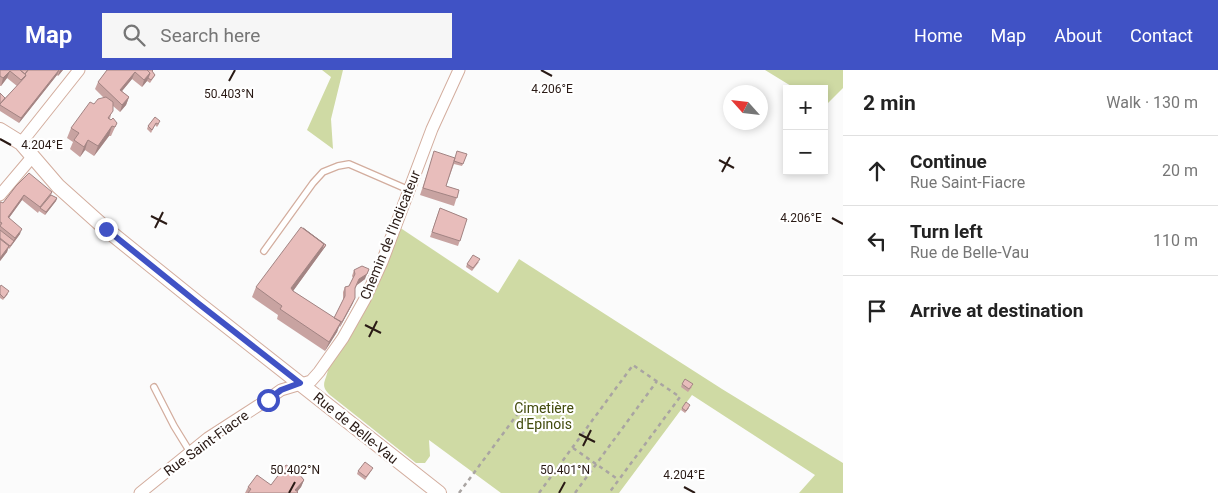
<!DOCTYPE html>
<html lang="en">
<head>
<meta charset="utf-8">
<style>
	:root { --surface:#fff; --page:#f6f6f6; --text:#222; --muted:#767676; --line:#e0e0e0; --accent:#4052c5 }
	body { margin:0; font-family:Roboto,sans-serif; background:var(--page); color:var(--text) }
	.controls { position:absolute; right:15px; top:15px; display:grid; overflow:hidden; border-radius:0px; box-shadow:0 2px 8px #0003 }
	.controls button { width:45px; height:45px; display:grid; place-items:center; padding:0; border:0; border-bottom:1px solid var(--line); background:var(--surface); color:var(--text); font:25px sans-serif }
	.compass { position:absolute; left:723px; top:15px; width:45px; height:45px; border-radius:50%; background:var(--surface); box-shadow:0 2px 8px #0003; rotate:297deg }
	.stop { position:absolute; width:15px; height:15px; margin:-11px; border:4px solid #4052c5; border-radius:50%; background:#fff }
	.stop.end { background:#4052c5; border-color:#fff; box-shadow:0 1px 5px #0008 }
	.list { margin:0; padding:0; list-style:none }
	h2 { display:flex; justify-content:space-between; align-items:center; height:65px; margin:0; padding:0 20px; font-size:21px }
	h2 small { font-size:16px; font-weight:400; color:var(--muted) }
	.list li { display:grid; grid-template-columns:32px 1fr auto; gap:15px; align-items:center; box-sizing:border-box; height:70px; padding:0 20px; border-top:1px solid var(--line) }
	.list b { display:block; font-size:19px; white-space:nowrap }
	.list p { margin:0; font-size:16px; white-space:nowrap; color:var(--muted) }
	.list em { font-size:16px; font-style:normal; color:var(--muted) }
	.icon { flex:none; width:28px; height:28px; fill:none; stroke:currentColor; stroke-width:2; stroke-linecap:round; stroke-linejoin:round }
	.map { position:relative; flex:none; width:843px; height:423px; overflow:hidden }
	header { display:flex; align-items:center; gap:30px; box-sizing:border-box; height:70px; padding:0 25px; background:var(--accent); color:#fff }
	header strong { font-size:24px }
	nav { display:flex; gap:28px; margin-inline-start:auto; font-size:18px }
	.search { width:350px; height:45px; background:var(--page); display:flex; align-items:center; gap:12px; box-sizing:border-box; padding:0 18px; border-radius:0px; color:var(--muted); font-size:19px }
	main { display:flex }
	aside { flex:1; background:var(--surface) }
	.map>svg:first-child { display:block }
	.green { fill:#cfdaa4 }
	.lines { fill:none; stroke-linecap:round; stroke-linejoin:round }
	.service-casing { stroke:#d3ad9e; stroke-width:8 }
	.minor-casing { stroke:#d3ad9e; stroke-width:13 }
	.tertiary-casing { stroke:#d3ad9e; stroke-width:16 }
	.path { stroke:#a9a4a2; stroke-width:2.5; stroke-dasharray:4 4; stroke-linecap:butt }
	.service { stroke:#fff; stroke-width:5.5 }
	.minor { stroke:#fff; stroke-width:11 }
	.tertiary { stroke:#fff; stroke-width:14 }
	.wall { fill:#c8a3a1 }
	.shaded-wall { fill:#a28483 }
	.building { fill:#e8bdbb; stroke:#a28483 }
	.route { stroke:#4052c5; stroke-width:6 }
	.ticks { fill:none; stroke:#291a15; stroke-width:2 }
	.labels { text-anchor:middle; stroke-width:4.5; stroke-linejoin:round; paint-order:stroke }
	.street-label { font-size:14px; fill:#291a15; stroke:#fff }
	.park-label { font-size:14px; fill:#424b0d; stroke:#fff }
	.ticks-label { font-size:12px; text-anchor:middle; fill:#291a15; stroke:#fff; stroke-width:4.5; stroke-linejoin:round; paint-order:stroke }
</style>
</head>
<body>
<header>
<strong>Map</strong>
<div class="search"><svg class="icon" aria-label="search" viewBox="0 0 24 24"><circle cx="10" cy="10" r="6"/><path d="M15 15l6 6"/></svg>Search here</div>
<nav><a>Home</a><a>Map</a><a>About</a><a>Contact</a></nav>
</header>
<main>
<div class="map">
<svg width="843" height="423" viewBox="0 0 843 423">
	<rect width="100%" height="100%" fill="#fbfbfb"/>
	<path class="green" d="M322 0H343L331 49 333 79 307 60 331 7Z
		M765 0H843V18L825 36 824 19H796Z
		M399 157 498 223 519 189 722 319 843 393V423H799L815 405 692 325 619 423H501L429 370 430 386 425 393H416L330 325C318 314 328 310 328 297Z"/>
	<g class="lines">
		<g class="service-casing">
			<path id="service" d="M264 181 313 113 323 102 338 96 349 94 409 120
				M154 317 174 356 190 382"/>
		</g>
		<g class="minor-casing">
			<path id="minor" d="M21 73 79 0
				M0 125 33 86
				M140 423 208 368 267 330 281 320 311 311 319 302 343 268 365 229 382 192 432 59 459 0"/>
		</g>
		<g class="tertiary-casing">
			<path id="tertiary" d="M0 60 21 73 58 116 106 159 199 234 439 423"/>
		</g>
		<path class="path" d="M573 378 619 410
			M459 423 525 334
			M539 423 633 295 680 327 609 423
			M575 423 657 311"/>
		<use href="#service" class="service"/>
		<use href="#minor" class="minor"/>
		<use href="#tertiary" class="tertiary"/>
	</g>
	<path class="wall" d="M0 0H63L58 6 57 5 19 53 0 41V23L5 28 17 16 7 8 1 16H0Z
		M107 0H153L152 2 155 5 154 7 150 13 147 11 142 17 132 9 122 21 129 27 126 35 120 42 113 36 110 49 117 53 111 66H109L94 86 85 80 80 87 70 79 73 72 67 68 71 58 94 34 104 28 95 19 98 12Z
		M155 47 159 54 157 57 155 55 151 63 147 59 148 56Z
		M467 84 462 96 454 94 446 116 459 120 454 136 420 125 432 89 455 88Z
		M16 116 52 122 51 125 57 128 56 131 45 145 39 141 38 143 22 130 9 148 20 164 9 179 8 178 7 182 0 191V132L3 133Z
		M440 138 467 149 458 176 430 167Z
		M326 175 325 177 293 221 334 248 343 230V222L345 217 349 216 353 208 352 206 354 200 365 209 357 215 355 219 353 233 340 257 339 256 337 262 325 281 277 249 278 245 252 227 256 217Z
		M479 192 472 201 466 197 467 194Z
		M0 217 8 224 3 230 0 228Z
		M682 314 692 317 688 322 681 317Z
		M682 338H689L685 343 681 340Z
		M372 400 365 410 357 404 358 401Z
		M300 405 304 410 301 417 297 422 298 423H245L248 417 271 415Z"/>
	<path class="shaded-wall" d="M59 0 57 5 19 53 21 48Z
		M60 0H63L58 6Z
		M10 1 7 8 1 16 3 8Z
		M135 2 132 9 117 27 120 20Z
		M150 3 147 11 142 17 144 10Z
		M129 27 126 35 120 42 122 35Z
		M112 56 109 66 94 86 98 76Z
		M88 70 85 80 80 87 84 77Z
		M24 125 22 130 6 152 8 147Z
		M57 128 56 131 45 145 46 142Z
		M22 159 20 164 9 179 15 168Z
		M324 174 326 175 325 177 288 228 291 218Z
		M9 176 7 182 0 191V188Z
		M369 199 365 209 357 215 359 209Z
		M355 228 353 233 340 257 342 252Z
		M341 252 337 262 325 281 329 272Z
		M304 410 301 417 296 423 295 420Z"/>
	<path class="building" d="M0 0H20L26 5 21 10 10 1 3 8 0 6Z
		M20 0H28L25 4Z
		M28 0H59L21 48 0 35V34L25 7 26 5 25 4Z
		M107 0H147L150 3 144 10 135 2 120 20 129 27 122 35 98 12Z
		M147 0H153L152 1 155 5 151 10 148 8 150 3Z
		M0 23 5 28 0 34Z
		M106 27 113 32V41L108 48 111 50 113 48 117 53 115 57 112 56 98 76 88 70 84 77 74 70 79 63 71 58 90 32 94 34 98 29Z
		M155 47 160 51 158 54 156 53 152 60 148 56Z
		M434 81 455 88 446 116 459 120 457 128 423 118Z
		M457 81 467 84 463 94 454 91Z
		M29 103 52 122 40 137 24 125 8 147 22 159 15 168 0 156 2 153 0 152V132H1L3 133 16 116Z
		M51 125 57 128 46 142 40 138Z
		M440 138 467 149 460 171 432 162Z
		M301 157 324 174 291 218 293 221 341 252 329 272 280 239 282 236 256 217Z
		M303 158 326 175 321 181 324 174Z
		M0 160 14 171 10 176 0 168Z
		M0 169 9 176 0 188Z
		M473 185 480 189 473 198 467 194Z
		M362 196 369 199 367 204 359 209 355 218V228L342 252 334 248 345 226V217L349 216 355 204 354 200Z
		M1 215 9 221 4 228 0 224V217Z
		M685 309 693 314 689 319 682 314Z
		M686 332 690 335 686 341 682 338Z
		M365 392 373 398 366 407 358 401Z
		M286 395 292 398 295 395 299 396 302 400 299 404 304 410 295 420 298 422 297 423H248L251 419 248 417 257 405 271 415Z"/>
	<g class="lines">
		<path class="route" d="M106 159 199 234 300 313 281 320 268 330"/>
	</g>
	<path class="ticks" d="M541 0 552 6M229 11 235 0M0 69 11 75M719 90 734 98M722 102 730 87M151 146 167 154M832 148 843 154M155 158 163 142M365 255 381 263M369 267 377 251M579 364 595 372M583 376 591 360M684 417 695 423M289 423 295 412M559 423 565 412"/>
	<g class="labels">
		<g class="street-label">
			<text transform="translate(390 165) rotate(-68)" y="5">Chemin de l'Indicateur</text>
			<text transform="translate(356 358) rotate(39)" y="5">Rue de Belle-Vau</text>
			<text transform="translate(206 373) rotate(-36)" y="5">Rue Saint-Fiacre</text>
		</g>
		<g class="park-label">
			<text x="544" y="343">Cimetière<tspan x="544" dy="16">d'Epinois</tspan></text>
		</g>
	</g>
	<g class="ticks-label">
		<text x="552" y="23">4.206°E</text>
		<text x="229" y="28">50.403°N</text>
		<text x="42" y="79">4.204°E</text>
		<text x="801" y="152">4.206°E</text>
		<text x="295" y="404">50.402°N</text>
		<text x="565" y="404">50.401°N</text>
		<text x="684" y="409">4.204°E</text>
	</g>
</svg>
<div class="controls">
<button>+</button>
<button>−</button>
</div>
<svg class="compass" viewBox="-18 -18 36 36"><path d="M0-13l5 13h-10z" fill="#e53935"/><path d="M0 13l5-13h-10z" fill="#767676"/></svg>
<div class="stop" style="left:268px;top:330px"></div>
<div class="stop end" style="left:106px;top:159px"></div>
</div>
<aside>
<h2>2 min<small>Walk · 130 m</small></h2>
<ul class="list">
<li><svg class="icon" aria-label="ahead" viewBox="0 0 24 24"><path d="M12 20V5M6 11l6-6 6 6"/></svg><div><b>Continue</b><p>Rue Saint-Fiacre</p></div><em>20 m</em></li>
<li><svg class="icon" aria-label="left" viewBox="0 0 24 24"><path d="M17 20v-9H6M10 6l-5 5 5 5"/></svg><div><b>Turn left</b><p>Rue de Belle-Vau</p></div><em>110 m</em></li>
<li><svg class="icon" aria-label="arrive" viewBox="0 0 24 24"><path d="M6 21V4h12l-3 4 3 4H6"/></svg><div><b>Arrive at destination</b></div></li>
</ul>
</aside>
</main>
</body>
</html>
